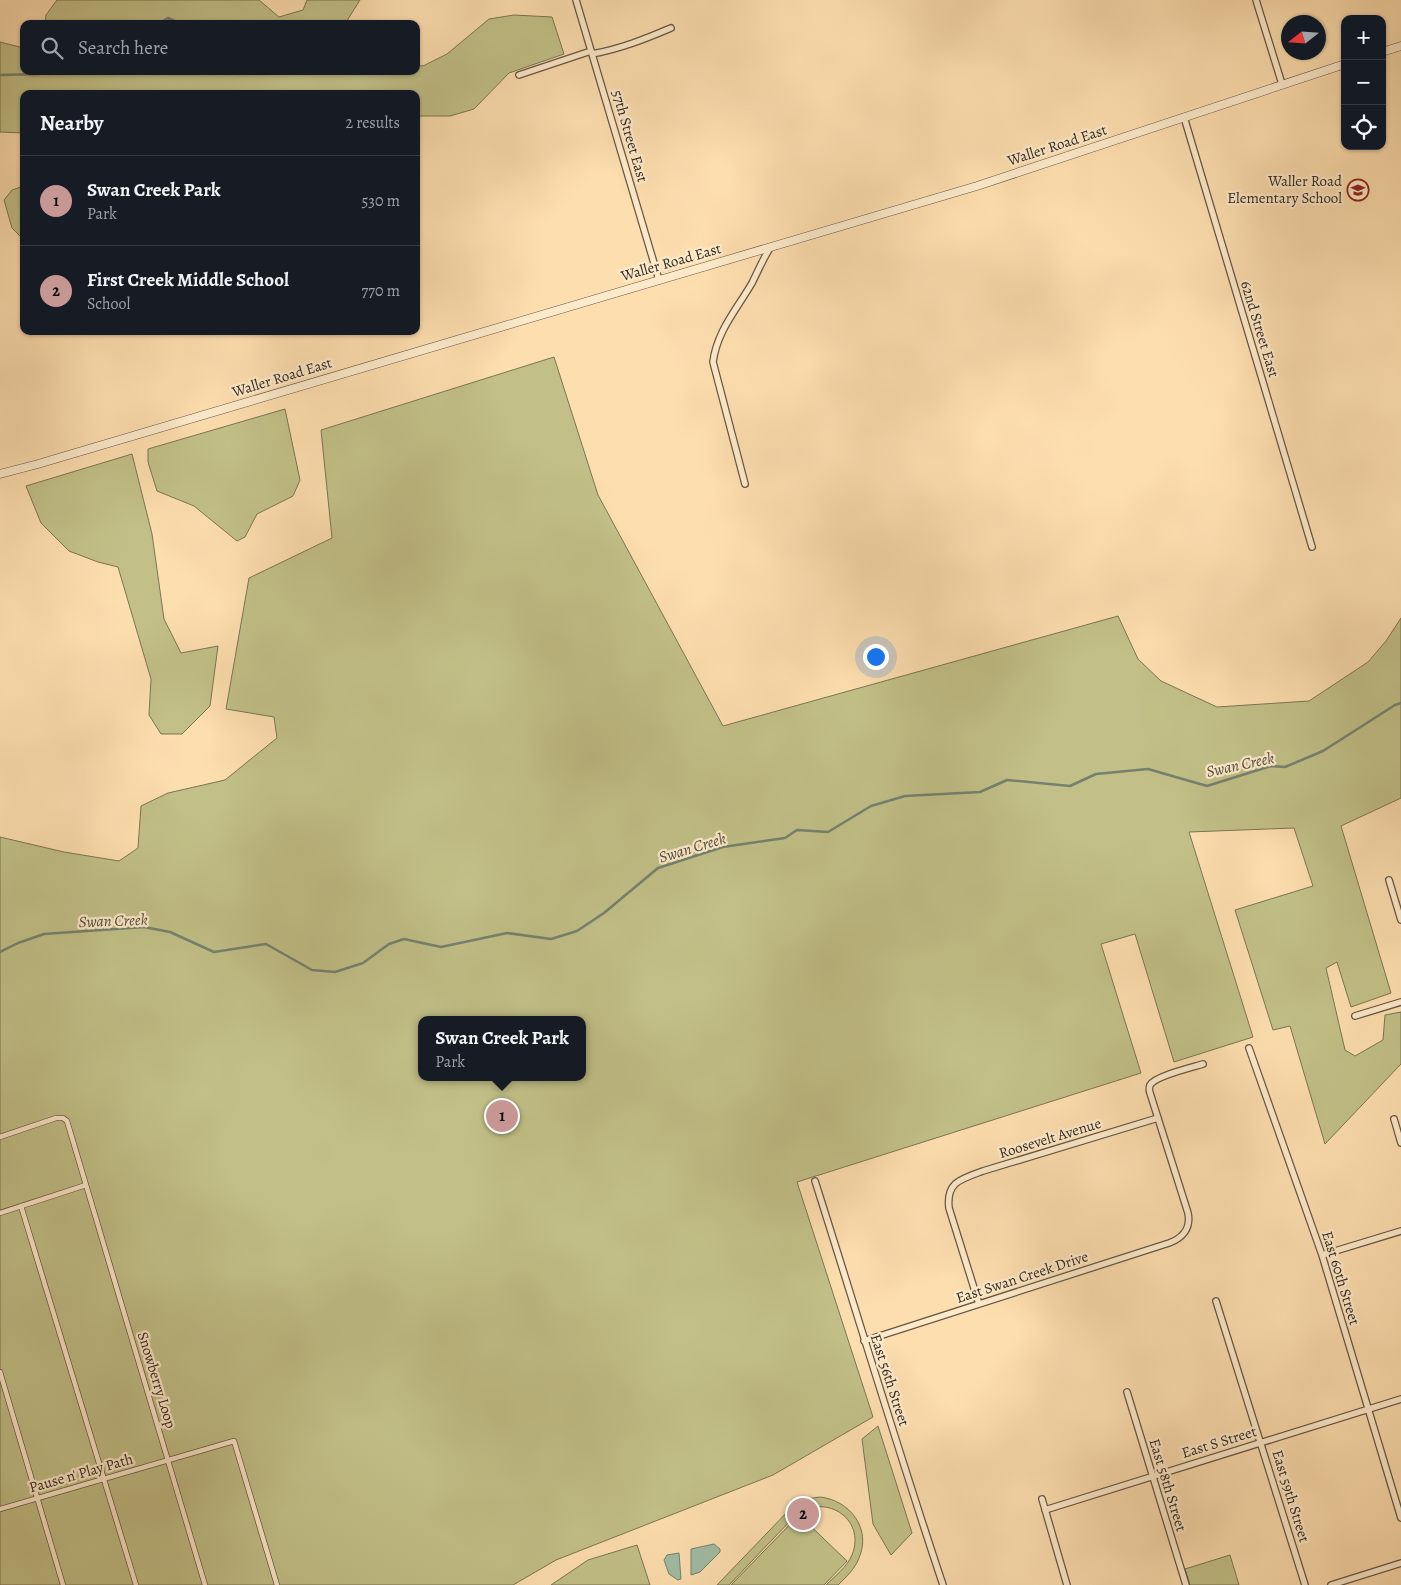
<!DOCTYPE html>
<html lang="en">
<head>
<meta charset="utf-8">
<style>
	:root { --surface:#171b24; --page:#242831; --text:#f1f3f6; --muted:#9ea1a6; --line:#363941; --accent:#c59692 }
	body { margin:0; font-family:Alegreya,serif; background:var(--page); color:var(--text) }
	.controls { position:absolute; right:15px; top:15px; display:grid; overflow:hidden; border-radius:10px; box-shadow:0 1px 4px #0004 }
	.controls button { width:45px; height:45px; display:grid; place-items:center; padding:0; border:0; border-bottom:1px solid var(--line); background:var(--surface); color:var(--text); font:25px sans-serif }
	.compass { position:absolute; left:1281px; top:15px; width:45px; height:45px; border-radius:50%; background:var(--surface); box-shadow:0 1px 4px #0004; rotate:253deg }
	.you { position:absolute; left:875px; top:656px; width:18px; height:18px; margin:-12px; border:4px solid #fff; border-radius:50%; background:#1a73e8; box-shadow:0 0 0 8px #1a73e833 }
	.badge { display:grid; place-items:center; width:32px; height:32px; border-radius:50%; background:var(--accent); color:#111; font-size:16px; font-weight:700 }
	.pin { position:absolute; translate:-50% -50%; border:2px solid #fff; box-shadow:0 1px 5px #0006 }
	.popup { position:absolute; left:418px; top:1016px; width:168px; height:65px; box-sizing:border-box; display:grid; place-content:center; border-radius:10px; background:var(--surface); filter:drop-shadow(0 1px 4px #0005); font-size:16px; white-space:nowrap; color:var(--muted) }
	.popup b { font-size:19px; color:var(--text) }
	.popup::after { content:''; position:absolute; left:50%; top:100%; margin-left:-10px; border:10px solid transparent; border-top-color:var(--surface) }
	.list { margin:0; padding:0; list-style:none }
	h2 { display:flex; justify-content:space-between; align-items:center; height:65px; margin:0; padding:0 20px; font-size:21px }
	h2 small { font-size:16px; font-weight:400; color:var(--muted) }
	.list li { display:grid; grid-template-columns:32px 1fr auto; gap:15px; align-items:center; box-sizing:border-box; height:90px; padding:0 20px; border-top:1px solid var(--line) }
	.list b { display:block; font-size:19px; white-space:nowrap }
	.list p { margin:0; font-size:16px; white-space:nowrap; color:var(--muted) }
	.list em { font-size:16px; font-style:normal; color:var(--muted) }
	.icon { flex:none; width:28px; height:28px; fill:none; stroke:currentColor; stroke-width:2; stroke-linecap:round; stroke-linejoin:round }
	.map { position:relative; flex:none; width:1401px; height:1585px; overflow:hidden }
	.search { position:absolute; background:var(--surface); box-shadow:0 1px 4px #0004; left:20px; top:20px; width:400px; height:55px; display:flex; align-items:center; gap:12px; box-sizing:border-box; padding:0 18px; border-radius:10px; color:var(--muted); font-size:19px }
	.panel { position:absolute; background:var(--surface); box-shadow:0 1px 4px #0004; left:20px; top:90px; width:400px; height:245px; border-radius:10px }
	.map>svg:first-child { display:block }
	.green { fill:#c2c088; stroke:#7b7554; fill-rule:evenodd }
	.water { fill:#a1bda5; stroke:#758270 }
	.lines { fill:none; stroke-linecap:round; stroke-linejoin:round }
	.stream { stroke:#758270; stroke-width:2.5 }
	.pedestrian-casing { stroke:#665744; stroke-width:6 }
	.minor-casing { stroke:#665744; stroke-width:8 }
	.tertiary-casing { stroke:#665744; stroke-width:9 }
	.pedestrian { stroke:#feeacb; stroke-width:4.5 }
	.minor { stroke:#feeacb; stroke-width:5.5 }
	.tertiary { stroke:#feeacb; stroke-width:8 }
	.labels { text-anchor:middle; stroke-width:4.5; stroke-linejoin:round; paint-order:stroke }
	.street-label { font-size:15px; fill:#342a21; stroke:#feeacb }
	.poi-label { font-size:15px; fill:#342a21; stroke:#feeacb; text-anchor:end }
	.water-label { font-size:16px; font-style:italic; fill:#4f4f42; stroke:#feeacb }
</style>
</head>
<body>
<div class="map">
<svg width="1401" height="1585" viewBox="0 0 1401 1585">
	<rect width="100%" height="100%" fill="#fddeaf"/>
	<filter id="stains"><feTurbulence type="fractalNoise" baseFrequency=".004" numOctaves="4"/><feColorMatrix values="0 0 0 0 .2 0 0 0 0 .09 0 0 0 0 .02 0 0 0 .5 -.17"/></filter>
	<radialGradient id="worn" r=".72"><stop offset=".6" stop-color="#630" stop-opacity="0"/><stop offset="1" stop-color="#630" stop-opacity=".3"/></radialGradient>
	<path class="green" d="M57 0H259L279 17 303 10 307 0H360L345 24H45L46 15Z
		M514 15 552 17 564 54 509 73 474 109 450 116H416V94H24V133L0 132V42L24 48V71H416V65L423 66 447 54 489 19Z
		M24 186V240L12 228 4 200 12 190Z
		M554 357 598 495 723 726 1118 616 1138 659 1161 681 1217 707 1309 701 1368 662 1386 641 1401 618V798L1341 826 1391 993 1351 1007 1337 962 1326 968 1345 1050 1355 1056 1383 1040 1385 1015 1401 1012V1064L1325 1144 1290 1026 1273 1030 1235 910 1313 886 1294 828 1189 832 1253 1037 1174 1062 1135 934 1101 944 1141 1073 797 1182 873 1417 773 1475 556 1560 513 1585H0V837L64 852 119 861 138 848 141 806 168 793 225 780 277 738 274 717 226 709 249 578 332 538 321 430ZM422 1020H582V1077H422Z
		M285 409 300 480 293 496 257 514 245 537 237 541 194 506 157 491 148 462V449Z
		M132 454 152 534 164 619 181 653 218 646 210 706 182 734H161L149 715 151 679 118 567 98 562 69 551 41 523 26 486Z
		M878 1426 912 1533 891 1555 873 1524 862 1439Z
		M820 1497C849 1500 872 1528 859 1558 855 1569 846 1577 838 1585H826C835 1576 847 1567 852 1555 867 1518 823 1491 794 1517L729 1585H717L793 1506 806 1499Z
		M799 1515 847 1561 824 1585H731Z
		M637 1545 650 1585H551L588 1560Z
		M1230 1555 1239 1585H1190L1185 1569Z"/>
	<path class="water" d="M714 1544 720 1549V1552L700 1572 691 1575V1549Z
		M679 1553 681 1579 678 1580 669 1574 664 1560 667 1555Z"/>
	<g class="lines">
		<path class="stream" d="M158 24 168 18 181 24
			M236 71 239 74
			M0 75 39 74 50 71
			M0 952 18 943 44 934 144 927 170 932 214 952 266 944 312 970 335 972 363 963 389 944 404 939 441 947 507 933 551 939 577 931 604 913 658 868 723 847 785 838 797 830 828 832 871 806 905 796 980 792 1007 780 1070 786 1096 774 1148 769 1207 786 1271 766 1285 767 1323 751 1395 705 1401 703"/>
		<g class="pedestrian-casing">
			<path id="pedestrian" d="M0 1137 56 1118H63L67 1121 205 1585
				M21 1206 136 1585
				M0 1213 86 1185
				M0 1372 63 1585
				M0 1509 234 1441 277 1585"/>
		</g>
		<g class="minor-casing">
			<path id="minor" d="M576 0 659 280
				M1256 0 1282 84
				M592 54C620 49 645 39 671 28
				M519 75 591 51
				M1184 117 1312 547
				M745 484 713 362C717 331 737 309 752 283 758 271 763 259 770 248
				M1389 880 1401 920
				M1355 1016 1401 1002
				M1249 1048 1322 1255 1401 1518
				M1394 1119 1401 1143
				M815 1181C858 1316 898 1451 943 1585
				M1322 1255 1401 1231
				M1216 1301 1305 1585
				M979 1304 949 1208C946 1182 961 1179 983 1171L1158 1118
				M864 1341 1169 1243C1183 1238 1191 1228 1188 1213L1150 1093C1149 1090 1149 1088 1150 1085 1155 1076 1193 1067 1203 1064
				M1127 1392 1186 1585
				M1042 1499 1067 1585
				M1045 1510 1401 1399
				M1331 1585 1401 1563"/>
		</g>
		<g class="tertiary-casing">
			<path id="tertiary" d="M1382 52 1401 46
				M0 474 38 464 977 186 1345 64"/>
		</g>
		<use href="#pedestrian" class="pedestrian"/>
		<use href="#minor" class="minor"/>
		<use href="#tertiary" class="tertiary"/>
	</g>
	<defs>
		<g id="school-ring" transform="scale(1.125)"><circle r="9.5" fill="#feeacb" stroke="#8f2418" stroke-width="1.5"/><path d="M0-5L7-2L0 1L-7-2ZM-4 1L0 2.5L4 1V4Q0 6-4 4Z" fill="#8f2418"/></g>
	</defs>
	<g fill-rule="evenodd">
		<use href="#school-ring" x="1358" y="190"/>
	</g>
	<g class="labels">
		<g class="street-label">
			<text transform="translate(630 136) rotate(74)" y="5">57th Street East</text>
			<text transform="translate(1057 145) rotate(-18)" y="5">Waller Road East</text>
			<text transform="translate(671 262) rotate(-16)" y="5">Waller Road East</text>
			<text transform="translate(1260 329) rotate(73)" y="5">62nd Street East</text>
			<text transform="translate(282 377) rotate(-17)" y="5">Waller Road East</text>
			<text transform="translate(1050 1138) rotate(-17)" y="5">Roosevelt Avenue</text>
			<text transform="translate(1022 1277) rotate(-18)" y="5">East Swan Creek Drive</text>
			<text transform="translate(1341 1278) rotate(73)" y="5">East 60th Street</text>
			<text transform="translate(157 1380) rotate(73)" y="5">Snowberry Loop</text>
			<text transform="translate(890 1380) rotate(72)" y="5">East 56th Street</text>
			<text transform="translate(1219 1442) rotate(-17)" y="5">East S Street</text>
			<text transform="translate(81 1473) rotate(-16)" y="5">Pause n' Play Path</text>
			<text transform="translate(1168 1485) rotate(73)" y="5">East 58th Street</text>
			<text transform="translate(1291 1496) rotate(73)" y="5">East 59th Street</text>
		</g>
		<g class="poi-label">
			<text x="1342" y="186">Waller Road<tspan x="1342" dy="17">Elementary School</tspan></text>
		</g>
		<g class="water-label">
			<text transform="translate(1240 764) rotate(-12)" y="6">Swan Creek</text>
			<text transform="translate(692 847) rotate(-17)" y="6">Swan Creek</text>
			<text transform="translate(113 920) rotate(-2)" y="6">Swan Creek</text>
		</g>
	</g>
	<rect width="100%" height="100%" filter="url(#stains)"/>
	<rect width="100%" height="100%" fill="url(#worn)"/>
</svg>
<div class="controls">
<button>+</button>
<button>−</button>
<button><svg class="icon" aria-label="locate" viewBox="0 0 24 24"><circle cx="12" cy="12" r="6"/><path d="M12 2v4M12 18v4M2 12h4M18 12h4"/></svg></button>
</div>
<svg class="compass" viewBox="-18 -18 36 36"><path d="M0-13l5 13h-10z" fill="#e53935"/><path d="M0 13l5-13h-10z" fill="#9ea1a6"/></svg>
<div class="you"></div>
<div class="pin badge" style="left:502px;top:1116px">1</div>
<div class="popup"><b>Swan Creek Park</b>Park</div>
<div class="pin badge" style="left:803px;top:1514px">2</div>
<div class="search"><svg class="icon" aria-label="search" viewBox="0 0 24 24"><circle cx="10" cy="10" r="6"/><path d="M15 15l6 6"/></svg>Search here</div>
<section class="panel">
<h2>Nearby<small>2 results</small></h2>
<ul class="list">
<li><span class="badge">1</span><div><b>Swan Creek Park</b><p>Park</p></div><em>530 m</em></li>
<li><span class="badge">2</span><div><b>First Creek Middle School</b><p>School</p></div><em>770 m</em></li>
</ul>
</section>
</div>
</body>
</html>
